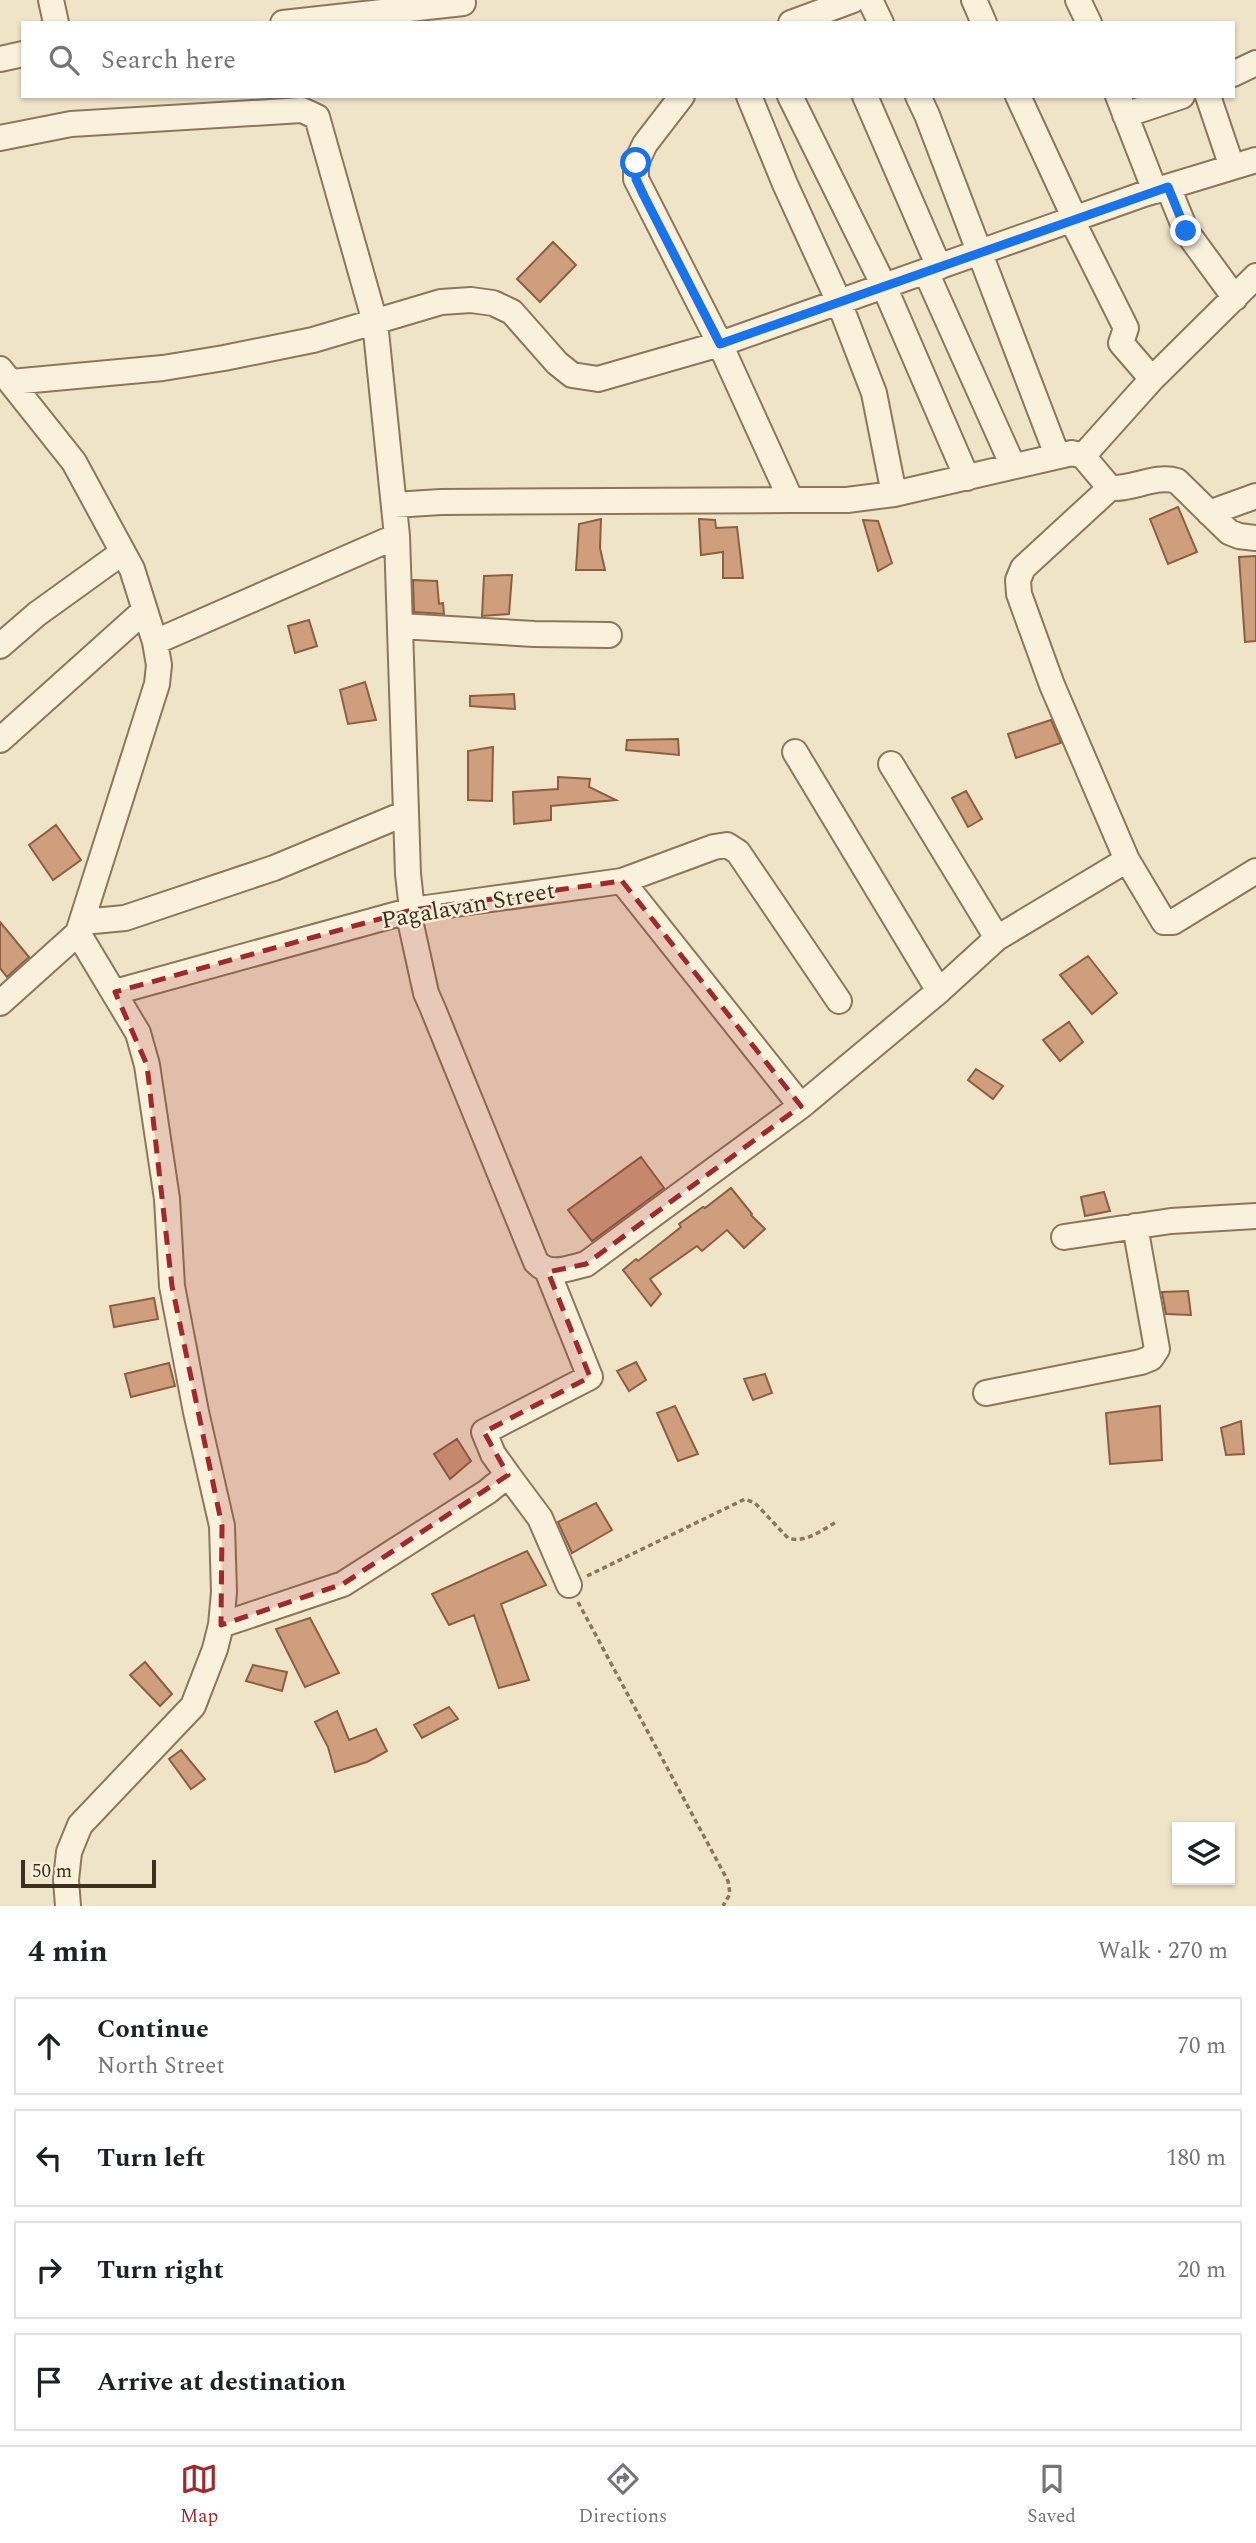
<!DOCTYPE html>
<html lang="en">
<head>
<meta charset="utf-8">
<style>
	:root { --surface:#fff; --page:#f6f6f6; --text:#202124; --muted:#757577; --line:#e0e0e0; --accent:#9e2a2b }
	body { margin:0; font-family:Spectral,serif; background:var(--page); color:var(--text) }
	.controls { position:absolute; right:21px; bottom:21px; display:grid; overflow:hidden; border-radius:0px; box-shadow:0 2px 5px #0004 }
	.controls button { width:63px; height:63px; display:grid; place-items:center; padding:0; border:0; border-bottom:2px solid var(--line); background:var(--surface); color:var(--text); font:35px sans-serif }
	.scale { position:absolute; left:21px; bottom:18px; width:135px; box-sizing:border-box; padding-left:7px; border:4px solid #3d2e20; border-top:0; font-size:19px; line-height:24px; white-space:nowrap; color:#3d2e20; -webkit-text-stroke:5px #f7eed8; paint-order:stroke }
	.stop { position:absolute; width:21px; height:21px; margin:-16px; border:5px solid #1a73e8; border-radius:50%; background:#fff }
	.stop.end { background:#1a73e8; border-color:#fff; box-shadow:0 2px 7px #0008 }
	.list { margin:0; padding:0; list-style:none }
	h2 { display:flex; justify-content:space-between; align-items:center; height:91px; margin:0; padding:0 28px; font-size:30px }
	h2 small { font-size:23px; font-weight:400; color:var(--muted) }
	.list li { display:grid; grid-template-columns:46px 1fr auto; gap:21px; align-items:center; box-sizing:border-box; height:98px; margin:0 14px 14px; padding:0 14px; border:2px solid var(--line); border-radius:0px }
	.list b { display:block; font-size:26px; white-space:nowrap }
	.list p { margin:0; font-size:23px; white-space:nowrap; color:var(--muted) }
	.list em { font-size:23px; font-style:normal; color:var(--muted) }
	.icon { flex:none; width:38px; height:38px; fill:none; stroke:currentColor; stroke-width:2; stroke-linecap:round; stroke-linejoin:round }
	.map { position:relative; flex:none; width:1256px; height:1906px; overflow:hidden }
	.search { position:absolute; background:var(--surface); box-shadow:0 2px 5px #0004; left:21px; right:21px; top:21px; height:77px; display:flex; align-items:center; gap:18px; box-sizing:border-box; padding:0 24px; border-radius:0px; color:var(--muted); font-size:26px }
	.sheet { height:539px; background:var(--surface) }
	nav { display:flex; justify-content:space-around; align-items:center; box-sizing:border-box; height:98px; border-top:2px solid var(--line); background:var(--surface); font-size:19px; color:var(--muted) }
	nav a { display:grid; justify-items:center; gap:4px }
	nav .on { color:var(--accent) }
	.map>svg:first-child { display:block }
	.building { fill:#cf9f7d; stroke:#8d5f41; stroke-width:2 }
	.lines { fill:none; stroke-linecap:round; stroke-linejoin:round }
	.minor-casing { stroke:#8d765c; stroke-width:28 }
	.path { stroke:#8d765c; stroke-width:3.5; stroke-dasharray:5 3.5; stroke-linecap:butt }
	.minor { stroke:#faf1dc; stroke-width:24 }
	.route { stroke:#1a73e8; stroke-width:9 }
	.marked { fill:#9e2a2b; fill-opacity:0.2; stroke:#9e2a2b; stroke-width:5; stroke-dasharray:14 9; stroke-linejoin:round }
	.labels { text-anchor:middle; stroke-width:5; stroke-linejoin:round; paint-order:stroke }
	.street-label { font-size:24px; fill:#3d2e20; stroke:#f7eed8 }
</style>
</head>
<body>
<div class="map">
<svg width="1256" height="1906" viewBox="0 0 1256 1906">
	<rect width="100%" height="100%" fill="#f0e4c8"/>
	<path class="building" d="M553 242 576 265 540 302 517 279Z
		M1178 507 1197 552 1168 564 1150 519Z
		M601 519 600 548 605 570H576L579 524Z
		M699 519 715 520 716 528 737 527 743 578H723V552L701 555Z
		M863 520 878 521 892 563 878 571Z
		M1256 556V641L1245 642 1239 557Z
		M512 575 509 614 482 616 484 576Z
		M413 580 437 581 439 604 443 603 444 614 414 612Z
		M309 620 317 646 295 653 288 626Z
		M365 682 376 720 348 724 340 690Z
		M514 694 515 709 470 706V696Z
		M1051 720 1061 743 1016 758 1008 734Z
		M678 739 679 755 626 750 627 740Z
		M493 747 492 801 468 800V751Z
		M558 777 590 779 589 787 616 800 551 806V820L514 824 513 792 558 789Z
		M966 791 982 819 968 827 952 798Z
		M56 825 81 860 53 880 29 845Z
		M0 922 29 957 7 977 0 968Z
		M1088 956 1117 993 1092 1014 1060 975Z
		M1069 1022 1083 1042 1060 1061 1043 1040Z
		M976 1069 1003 1086 993 1099 968 1080Z
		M641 1157 664 1188 592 1241 568 1210Z
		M731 1188 752 1214 751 1215 765 1229 744 1248 727 1230 702 1251 697 1246 650 1279 661 1294 651 1306 623 1270 636 1259 638 1261 681 1227 679 1224 703 1207 705 1208Z
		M1104 1192 1110 1211 1085 1216 1081 1197Z
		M1188 1291 1191 1315 1166 1314 1162 1292Z
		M154 1298 158 1319 114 1327 110 1306Z
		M636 1362 646 1380 629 1391 617 1371Z
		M169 1363 175 1386 131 1397 125 1374Z
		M765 1374 772 1393 753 1400 744 1379Z
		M675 1406 698 1454 678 1461 657 1413Z
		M1160 1406 1162 1460 1110 1464 1106 1413Z
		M1241 1421 1244 1454 1226 1455 1221 1428Z
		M457 1439 471 1461 450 1479 434 1454Z
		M596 1503 612 1530 572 1553 558 1522Z
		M527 1551 546 1585 501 1604 529 1680 499 1688 474 1615 449 1625 432 1594Z
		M310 1618 339 1673 305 1687 276 1629Z
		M145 1662 172 1694 160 1706 130 1675Z
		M253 1665 287 1672 282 1691 246 1681Z
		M449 1707 458 1719 422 1738 414 1725Z
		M337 1711 349 1740 376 1729 387 1751 367 1762 335 1772 328 1747 315 1722Z
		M181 1750 205 1779 191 1789 169 1759Z"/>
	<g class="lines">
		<g class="minor-casing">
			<path id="minor" d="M51 0 56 23
				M870 0 881 23
				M974 0 984 23
				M1078 0 1089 23
				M283 23 463 3
				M791 23 853 0
				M0 59 23 54
				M1233 74 1256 63
				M682 96 645 144 636 163V179L720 344 791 500H847L894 494 1072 453 1083 456 1110 488C1133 490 1155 474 1177 481L1229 532 1239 536 1256 538
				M749 96 785 184 839 302 874 393 894 494
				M790 96 884 286 967 478
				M865 96 939 267
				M918 96 927 115 1057 455
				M1018 96 1075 219
				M1118 96 1155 191
				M1208 96 1232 167
				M1125 115 1182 96
				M0 138 71 124 302 110 317 117 375 322 397 536 408 874 412 910
				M1168 187 1186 231 1235 298
				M1072 220 1126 328 1121 343 1152 379
				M926 272 1013 466
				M0 369 74 462 132 569 155 642 159 665 157 684 78 933 138 1033 147 1065 167 1199 172 1286 196 1412 222 1526 224 1592 221 1625 215 1649 193 1706 80 1825 69 1852 66 1880 68 1906
				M11 382 163 368 224 358 313 340 441 302 471 300 493 303 512 312 557 363 572 375 598 379 720 344 1144 194 1256 160
				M1083 456 1152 379 1256 276
				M1110 488 1023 568 1018 580 1019 594 1052 685 1127 860
				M394 505 441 502 791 500
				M1209 513 1256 496
				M400 626 534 634 609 635
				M155 642 397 536
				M0 646 37 614 123 552
				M0 740 145 610
				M795 752 939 991
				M891 764 997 938
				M408 911 426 993 433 1009 536 1262C550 1277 569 1268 586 1264L801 1106 622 881
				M83 922 125 918 274 868 406 813
				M115 992 412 910 622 881 714 847 727 845 738 852 839 1001
				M0 1003 78 933
				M801 1106 939 991 997 938 1127 860 1164 922H1173L1256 871
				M1064 1237 1171 1221 1256 1216
				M986 1393 1141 1362 1151 1358 1157 1349 1135 1226
				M508 1475 493 1454 484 1432 590 1377 547 1270
				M221 1625 343 1584 487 1492 508 1475 540 1518 569 1585"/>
		</g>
		<path class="path" d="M587 1576 745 1499 755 1503 788 1538C806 1544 823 1529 838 1521
			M578 1602 728 1881 730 1894 723 1906"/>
		<use href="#minor" class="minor"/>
	</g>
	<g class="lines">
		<path class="route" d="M636 163V179L644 196 720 344 1168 187 1186 231"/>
	</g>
	<path class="marked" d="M622 881 801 1106 586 1264 548 1272 590 1377 484 1432 508 1475 343 1584 221 1625 222 1526 172 1286 147 1065 115 992 412 910Z"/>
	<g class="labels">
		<g class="street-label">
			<text transform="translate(468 905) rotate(-10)" y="8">Pagalavan Street</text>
		</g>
	</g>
</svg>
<div class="controls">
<button><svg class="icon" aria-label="layers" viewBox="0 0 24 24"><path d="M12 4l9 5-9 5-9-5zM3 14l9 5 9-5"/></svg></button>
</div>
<div class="scale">50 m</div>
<div class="stop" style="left:636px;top:163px"></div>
<div class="stop end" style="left:1186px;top:231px"></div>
<div class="search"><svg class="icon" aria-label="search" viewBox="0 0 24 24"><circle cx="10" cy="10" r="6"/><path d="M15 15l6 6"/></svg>Search here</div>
</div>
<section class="sheet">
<h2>4 min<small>Walk · 270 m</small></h2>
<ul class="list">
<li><svg class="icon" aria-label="ahead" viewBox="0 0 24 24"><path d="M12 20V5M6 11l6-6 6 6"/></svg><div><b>Continue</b><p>North Street</p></div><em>70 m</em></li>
<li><svg class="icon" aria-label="left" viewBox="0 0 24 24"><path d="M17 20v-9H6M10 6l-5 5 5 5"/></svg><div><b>Turn left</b></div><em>180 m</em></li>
<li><svg class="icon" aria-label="right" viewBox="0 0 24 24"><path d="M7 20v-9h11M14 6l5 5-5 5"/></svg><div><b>Turn right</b></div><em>20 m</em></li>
<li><svg class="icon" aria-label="arrive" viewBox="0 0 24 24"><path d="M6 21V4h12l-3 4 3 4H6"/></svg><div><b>Arrive at destination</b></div></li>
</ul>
</section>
<nav>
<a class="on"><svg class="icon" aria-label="map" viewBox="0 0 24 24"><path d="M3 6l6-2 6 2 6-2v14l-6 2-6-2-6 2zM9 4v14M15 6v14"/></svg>Map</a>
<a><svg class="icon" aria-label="directions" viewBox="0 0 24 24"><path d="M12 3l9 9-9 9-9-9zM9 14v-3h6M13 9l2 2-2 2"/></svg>Directions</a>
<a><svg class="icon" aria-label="saved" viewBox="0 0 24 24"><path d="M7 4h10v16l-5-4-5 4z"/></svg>Saved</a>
</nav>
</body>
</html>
